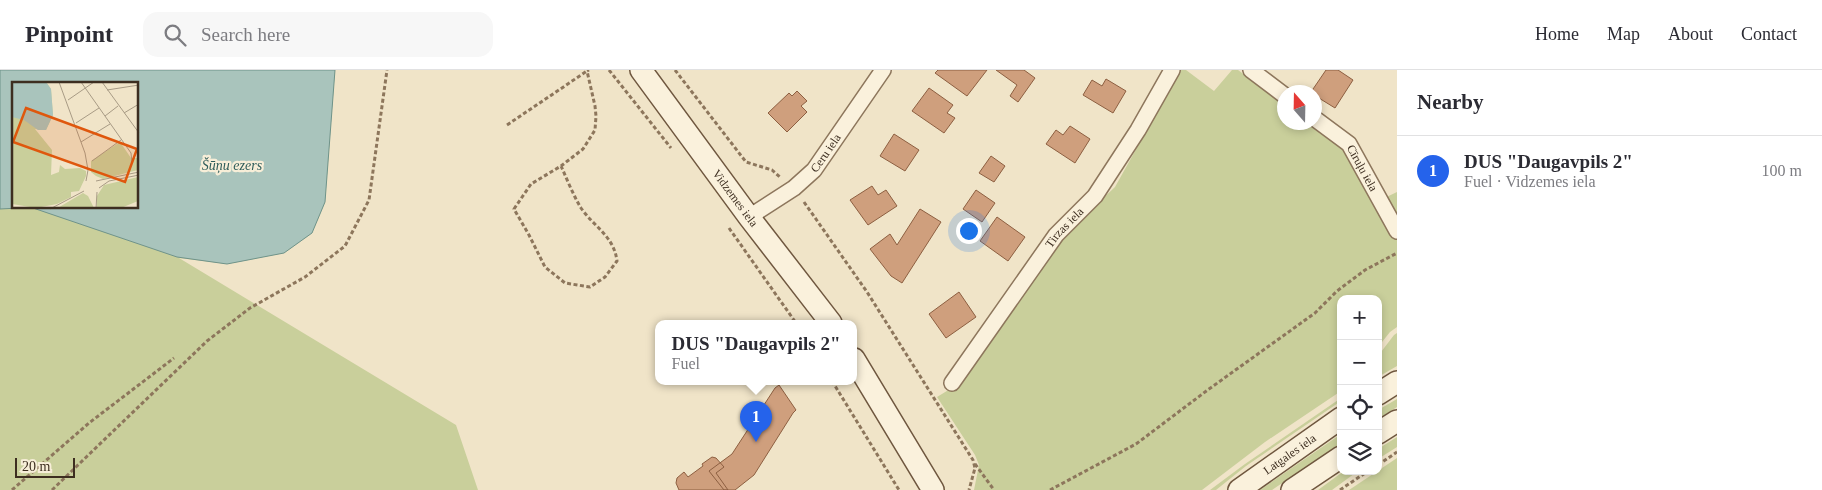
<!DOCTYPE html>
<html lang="en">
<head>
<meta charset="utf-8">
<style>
	:root { --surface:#fff; --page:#f7f7f7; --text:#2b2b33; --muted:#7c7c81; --line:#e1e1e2; --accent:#2563eb }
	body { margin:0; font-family:"Times New Roman",serif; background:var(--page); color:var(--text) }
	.controls { position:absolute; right:15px; bottom:15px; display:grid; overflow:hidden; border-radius:10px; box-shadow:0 2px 8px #0003 }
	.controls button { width:45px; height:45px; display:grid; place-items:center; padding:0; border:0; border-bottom:1px solid var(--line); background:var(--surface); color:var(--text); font:25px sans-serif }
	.compass { position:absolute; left:1277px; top:15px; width:45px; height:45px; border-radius:50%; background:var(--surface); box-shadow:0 2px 8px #0003; rotate:340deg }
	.scale { position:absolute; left:15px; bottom:12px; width:60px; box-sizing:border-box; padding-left:5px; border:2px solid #3d2e20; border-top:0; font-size:14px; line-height:18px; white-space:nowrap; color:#3d2e20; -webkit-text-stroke:4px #f7eed8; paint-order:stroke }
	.you { position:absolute; left:968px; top:160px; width:18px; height:18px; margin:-12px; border:4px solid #fff; border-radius:50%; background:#1a73e8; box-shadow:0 0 0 8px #1a73e833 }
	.badge { display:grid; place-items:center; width:32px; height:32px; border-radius:50%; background:var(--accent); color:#fff; font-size:16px; font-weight:700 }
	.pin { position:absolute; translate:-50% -41px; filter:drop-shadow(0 1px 2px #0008) }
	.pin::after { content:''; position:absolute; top:26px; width:18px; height:15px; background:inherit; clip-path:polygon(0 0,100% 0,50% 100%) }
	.popup { position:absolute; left:655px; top:250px; width:202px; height:65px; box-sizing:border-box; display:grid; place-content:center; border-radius:10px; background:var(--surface); filter:drop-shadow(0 1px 4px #0005); font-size:16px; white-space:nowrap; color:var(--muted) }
	.popup b { font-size:19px; color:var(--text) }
	.popup::after { content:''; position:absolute; left:50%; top:100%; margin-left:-10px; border:10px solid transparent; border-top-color:var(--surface) }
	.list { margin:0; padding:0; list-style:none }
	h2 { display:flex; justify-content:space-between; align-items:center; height:65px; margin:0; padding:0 20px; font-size:21px }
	h2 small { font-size:16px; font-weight:400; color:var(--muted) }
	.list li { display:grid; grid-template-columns:32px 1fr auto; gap:15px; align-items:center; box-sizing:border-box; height:70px; padding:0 20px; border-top:1px solid var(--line) }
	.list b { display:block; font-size:19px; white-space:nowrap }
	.list p { margin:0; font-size:16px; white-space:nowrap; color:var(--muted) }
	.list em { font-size:16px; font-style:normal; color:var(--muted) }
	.icon { flex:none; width:28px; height:28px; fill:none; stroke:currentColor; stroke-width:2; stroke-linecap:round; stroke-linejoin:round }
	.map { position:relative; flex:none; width:1397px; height:420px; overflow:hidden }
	header { display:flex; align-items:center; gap:30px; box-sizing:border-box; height:70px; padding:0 25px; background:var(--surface); border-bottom:1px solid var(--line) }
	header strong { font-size:24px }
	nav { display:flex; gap:28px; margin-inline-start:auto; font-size:18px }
	.search { width:350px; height:45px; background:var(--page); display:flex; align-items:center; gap:12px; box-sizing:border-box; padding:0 18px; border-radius:15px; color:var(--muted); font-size:19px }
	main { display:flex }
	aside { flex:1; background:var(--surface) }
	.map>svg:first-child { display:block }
	.green { fill:#c9cf9b; fill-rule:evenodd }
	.water { fill:#a9c4bc; stroke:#6f938a }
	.building { fill:#cf9f7d; stroke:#8d5f41 }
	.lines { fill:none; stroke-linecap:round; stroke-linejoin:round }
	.street-casing { stroke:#8d765c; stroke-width:18 }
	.secondary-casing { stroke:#6f573f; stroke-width:24 }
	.path { stroke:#8d765c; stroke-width:3; stroke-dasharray:4 2.5; stroke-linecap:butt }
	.street { stroke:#faf1dc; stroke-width:15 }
	.secondary { stroke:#faf1dc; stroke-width:21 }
	.labels { text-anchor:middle; stroke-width:4.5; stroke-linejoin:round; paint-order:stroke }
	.street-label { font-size:12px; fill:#3d2e20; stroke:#f7eed8 }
	.water-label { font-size:14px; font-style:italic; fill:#2f5d5a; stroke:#f7eed8 }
	.inset-road { fill:none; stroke:#a89b85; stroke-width:1 }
	.view { fill:#df570d; fill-opacity:0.15; stroke:#df570d; stroke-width:2.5 }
	.inset-edge { fill:none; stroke:#3d2e20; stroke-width:2.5 }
</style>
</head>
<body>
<header>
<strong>Pinpoint</strong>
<div class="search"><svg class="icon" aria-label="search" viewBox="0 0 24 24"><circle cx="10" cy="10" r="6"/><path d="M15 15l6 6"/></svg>Search here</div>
<nav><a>Home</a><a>Map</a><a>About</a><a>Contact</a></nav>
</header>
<main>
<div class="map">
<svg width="1397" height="420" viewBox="0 0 1397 420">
	<rect width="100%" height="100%" fill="#f0e4c8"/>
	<path class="green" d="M0 0H335L325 132 312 163 284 183 227 194 179 188 456 355 478 420H0ZM14 14H138V138H14Z
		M1180 0H1186L1214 21 1232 0H1238L1284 34V52L1311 53 1344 76 1376 132 1397 122V257L1390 262 1378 277V229H1341V321L1265 372 1202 420H974L979 395 975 385 937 327 955 316 1062 167 1115 117 1144 65 1146 53Z
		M1397 263V296L1378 307V286L1394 265Z
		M1341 328V331L1246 396 1216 420H1210L1245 394Z
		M1397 329V337L1378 349V340Z
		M1341 364V373L1272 420H1260Z
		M1397 367V377L1378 389V379Z
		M1397 388V420H1349Z
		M1344 401H1358L1332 420H1318Z"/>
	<path class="water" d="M0 0H335L325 132 312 163 284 183 227 194 177 187 33 138H138V14H14V138H19L0 139Z"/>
	<path class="building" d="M938 0H987L967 26 935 3Z
		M996 0H1024L1035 8 1018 32 1010 26 1017 15Z
		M1326 0H1338L1353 10 1335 38 1314 25V22H1311Z
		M1106 9 1126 21 1113 43 1083 25 1092 10 1102 16Z
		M929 18 953 35 947 43 955 48 944 63 912 41Z
		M797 21 807 31 801 36 807 42 787 62 768 43 789 23 792 26Z
		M1070 56 1090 69 1075 93 1046 74 1056 60 1063 65Z
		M894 64 919 80 905 101 880 86Z
		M991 86 1005 96 994 112 979 103Z
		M872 116 878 125 886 120 897 136 868 155 850 130Z
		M976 120 995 133 982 152 963 139Z
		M920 139 941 152 902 213 891 206 870 179 890 164 897 175Z
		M997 147 1025 167 1008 191 980 171Z
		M959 222 976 247 946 268 929 244Z
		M779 315 796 340 793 343 754 405 735 420H724L709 401 732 384 775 318Z
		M712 387 716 388 724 397 716 403 728 420H679L676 413 677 408 684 402 688 407 703 396 702 394Z"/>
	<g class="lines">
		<g class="street-casing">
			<g id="street">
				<path d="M1251 0 1284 25"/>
				<path id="s1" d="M1314 48 1349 74 1397 161"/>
				<path id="s2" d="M749 147 794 118 814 100 883 0"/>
				<path id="s3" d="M952 313 1056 165 1095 126 1138 60 1172 0"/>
			</g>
		</g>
		<g class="secondary-casing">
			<g id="secondary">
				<path id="s4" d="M641 0 749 147 831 253"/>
				<path d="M854 289 933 420"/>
				<path d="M1378 324 1397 312"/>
				<path d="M1378 363 1397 351"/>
				<path id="s5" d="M1239 420 1341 348"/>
				<path d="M1292 420 1341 387"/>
			</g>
		</g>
		<path class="path" d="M609 0 671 78
			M675 0 746 92 772 100 781 108
			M507 55 587 1
			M561 96C567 109 573 125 581 138 594 157 614 166 617 191L605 207 590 217 565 213 545 197 529 165 514 139 531 114 561 96 583 79 595 60 596 46 595 36 587 1 589 0
			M804 132 867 222 973 390 975 398 969 420
			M729 158 796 253
			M832 311 899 420
			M975 394 994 420
			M1378 395 1397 382
			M12 420 89 353 174 288
			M52 420 207 271 250 238 305 207 345 176 369 130 387 0
			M1050 420 1136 374 1209 319 1315 243 1337 221 1365 200 1397 183
			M1340 420 1368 401"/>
		<use href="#street" class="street"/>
		<use href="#secondary" class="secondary"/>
	</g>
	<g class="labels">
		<g class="street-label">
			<text dy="4" stroke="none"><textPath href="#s2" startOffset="101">Ceru iela</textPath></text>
			<text dy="4" stroke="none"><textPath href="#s1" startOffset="71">Cīruļu iela</textPath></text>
			<text dy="4" stroke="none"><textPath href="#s4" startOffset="159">Vidzemes iela</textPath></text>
			<text dy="4" stroke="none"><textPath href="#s3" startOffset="192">Tirzas iela</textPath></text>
			<text dy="4" stroke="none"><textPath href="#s5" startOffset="62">Latgales iela</textPath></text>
		</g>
		<g class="water-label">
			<text x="232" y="100">Šūņu ezers</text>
		</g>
	</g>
	<g transform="translate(12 12)">
		<rect width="126" height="126" fill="#f0e4c8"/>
		<path d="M34 0 39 7 41 33 34 48 23 47 40 68 39 93 47 90 48 83 53 87 68 86 74 89V94L67 109 59 110V115L45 122 24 126 0 122V29ZM108 60 119 76H126V88L91 97 84 94 79 90V79ZM126 95V119L109 126 85 127V114L92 103ZM71 111 76 114 82 126 44 127Z" fill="#c9cf9b"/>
		<path d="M0 0H34L39 7 41 33 34 48H26L12 38 0 35Z" fill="#a9c4bc"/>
		<path class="inset-road" d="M47 0 73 71 76 88 74 99M69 0 119 71 120 81M90 0 127 51M95 8 127 3M56 18 82 0M112 31 127 22M93 34 106 24M64 41 87 26M69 60 98 42M80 79 109 58M84 99 127 90M87 106 97 99 127 93M38 127 72 109M84 127 85 110"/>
		<path class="view" d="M14 26 125 67 113 100 1 60Z"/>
		<rect width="126" height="126" class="inset-edge"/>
	</g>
</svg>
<div class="controls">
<button>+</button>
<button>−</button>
<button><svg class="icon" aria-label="locate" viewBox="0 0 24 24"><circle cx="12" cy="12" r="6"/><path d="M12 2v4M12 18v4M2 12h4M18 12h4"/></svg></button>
<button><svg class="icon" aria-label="layers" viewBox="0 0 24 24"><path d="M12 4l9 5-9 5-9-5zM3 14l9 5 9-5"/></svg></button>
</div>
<svg class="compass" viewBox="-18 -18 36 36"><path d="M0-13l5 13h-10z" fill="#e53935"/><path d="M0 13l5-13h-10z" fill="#7c7c81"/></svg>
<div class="scale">20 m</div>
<div class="you"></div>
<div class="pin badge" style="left:756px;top:372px">1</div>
<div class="popup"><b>DUS &quot;Daugavpils 2&quot;</b>Fuel</div>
</div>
<aside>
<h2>Nearby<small></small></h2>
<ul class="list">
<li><span class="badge">1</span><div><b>DUS &quot;Daugavpils 2&quot;</b><p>Fuel · Vidzemes iela</p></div><em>100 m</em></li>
</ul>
</aside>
</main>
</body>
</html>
